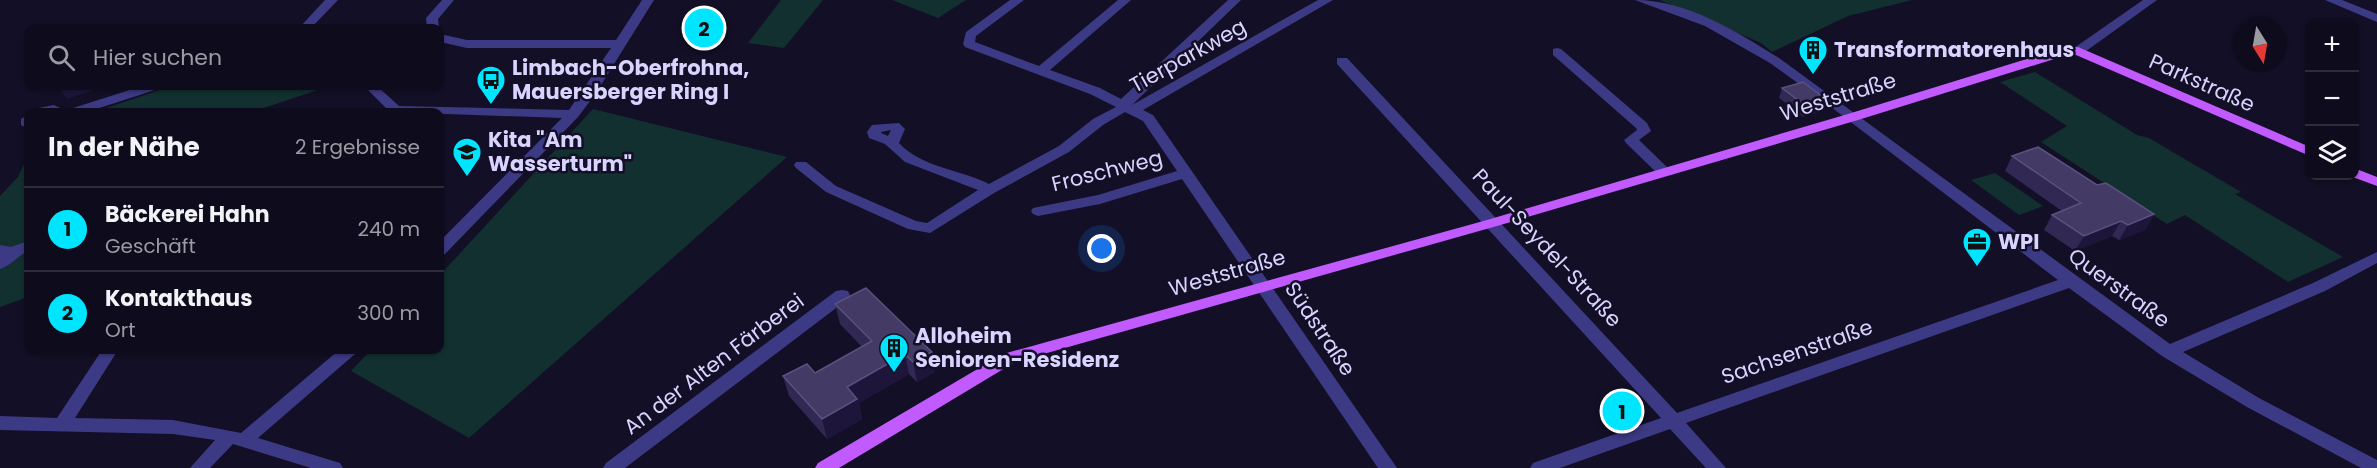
<!DOCTYPE html>
<html lang="de">
<head>
<meta charset="utf-8">
<style>
	:root { --surface:#0e0b1c; --page:#1c1929; --text:#f1f3f6; --muted:#9b9ba3; --line:#2e2b3b; --accent:#00e5ff }
	body { margin:0; font-family:Poppins,sans-serif; background:var(--page); color:var(--text) }
	.controls { position:absolute; right:18px; top:18px; display:grid; overflow:hidden; border-radius:12px; box-shadow:0 2px 4px #0004 }
	.controls button { width:54px; height:54px; display:grid; place-items:center; padding:0; border:0; border-bottom:2px solid var(--line); background:var(--surface); color:var(--text); font:30px sans-serif }
	.compass { position:absolute; left:2233px; top:18px; width:54px; height:54px; border-radius:50%; background:var(--surface); box-shadow:0 2px 4px #0004; rotate:169deg }
	.you { position:absolute; left:1102px; top:249px; width:21px; height:21px; margin:-15px; border:4px solid #fff; border-radius:50%; background:#1a73e8; box-shadow:0 0 0 9px #1a73e833 }
	.badge { display:grid; place-items:center; width:39px; height:39px; border-radius:50%; background:var(--accent); color:#111; font-size:20px; font-weight:700 }
	.pin { position:absolute; translate:-50% -50%; border:3px solid #fff; box-shadow:0 2px 6px #0006 }
	.list { margin:0; padding:0; list-style:none }
	h2 { display:flex; justify-content:space-between; align-items:center; height:78px; margin:0; padding:0 24px; font-size:26px }
	h2 small { font-size:20px; font-weight:400; color:var(--muted) }
	.list li { display:grid; grid-template-columns:39px 1fr auto; gap:18px; align-items:center; box-sizing:border-box; height:84px; padding:0 24px; border-top:2px solid var(--line) }
	.list b { display:block; font-size:22px; white-space:nowrap }
	.list p { margin:0; font-size:20px; white-space:nowrap; color:var(--muted) }
	.list em { font-size:20px; font-style:normal; color:var(--muted) }
	.icon { flex:none; width:33px; height:33px; fill:none; stroke:currentColor; stroke-width:2; stroke-linecap:round; stroke-linejoin:round }
	.map { position:relative; flex:none; width:2377px; height:468px; overflow:hidden }
	.search { position:absolute; background:var(--surface); box-shadow:0 2px 4px #0004; left:24px; top:24px; width:420px; height:66px; display:flex; align-items:center; gap:15px; box-sizing:border-box; padding:0 21px; border-radius:12px; color:var(--muted); font-size:22px }
	.panel { position:absolute; background:var(--surface); box-shadow:0 2px 4px #0004; left:24px; top:108px; width:420px; height:246px; border-radius:12px }
	.map>svg:first-child { display:block }
	.green { fill:#12302f }
	.lines { fill:none; stroke-linecap:round; stroke-linejoin:round }
	.minor { fill:#3d3a85; fill-rule:evenodd }
	.major { fill:#c25bff; fill-rule:evenodd }
	.wall { fill:#312854 }
	.shaded-wall { fill:#1d163a }
	.building { fill:#433a66; stroke:#5a527e; stroke-width:1.5 }
	.labels { text-anchor:middle; stroke-width:5; stroke-linejoin:round; paint-order:stroke }
	.poi-label { font-size:21px; font-weight:bold; fill:#d9d4ff; stroke:#130f26; text-anchor:start }
	.street-label { font-size:21px; fill:#d9d4ff; stroke:#130f26 }
</style>
</head>
<body>
<div class="map">
<svg width="2377" height="468" viewBox="0 0 2377 468">
	<rect width="100%" height="100%" fill="#130f26"/>
	<path class="green" d="M781 0H823L784 48 748 43Z
		M892 0H966L938 18Z
		M1660 0H1912L1848 16 1772 52 1761 43Z
		M2035 72 2137 135 2149 138 2241 192 2235 194 2343 257 2288 282 2185 215 2167 224 2041 142 2067 126 2000 82Z
		M172 86H330L252 112H94Z
		M593 109 787 157 469 438 351 371 371 350H440V275Z
		M28 156V297L0 307V196L18 177Z
		M1995 173 2043 206 2019 215 1971 180Z"/>
	<g class="lines">
		<path class="minor" d="M325 0H338L311 28H299Z
			M442 0H454L438 19 439 28H427L426 18Z
			M642 0H654L596 93 578 117 445 254 440 255V241L562 118 390 112 364 86H377L399 106 569 110 611 48H467L440 42V34L467 40H616Z
			M1010 0H1024L976 36 975 42 1039 66 1118 0H1131L1050 70 1100 88 1121 99 1228 0H1241L1132 105 1318 0H1333L1143 110 1153 115 1397 468H1378L1182 179 1100 204 1038 216 1033 214 1031 211 1033 208 1098 195 1177 171 1143 121 1125 112 1103 125 1069 152 994 193 930 233 908 229 826 192 796 168 794 165 796 162H806L836 186 916 221 927 223 978 190 905 162 885 144 869 138 867 132 872 125 899 123 905 129 899 143C922 168 960 169 989 184L1059 146 1093 119 1116 107 1090 94 965 47 963 44 966 32ZM891 130 888 136 881 133V132Z
			M1635 0C1687 0 1735 31 1779 58L2170 344 2313 283 2377 252V263L2325 291 2183 352 2259 398 2377 460V468H2361L2247 407 2162 356 2069 288 1686 423 1726 468H1706L1670 429 1560 468H1530L1533 463 1661 418 1337 64V58H1347L1677 413 2058 280 1831 107 1770 63 1705 26Z
			M2143 0H2157L2082 54H2074V48Z
			M2325 0H2342L2377 14V22Z
			M1557 48 1561 49 1647 123 1651 131 1639 140 1669 169 1671 172 1669 175H1659L1626 143 1624 140 1637 130 1636 128 1553 55V49Z
			M142 86H160L158 89 87 112H68L70 109Z
			M54 105 68 112H31L33 109Z
			M28 115V129L21 125V119Z
			M28 241V251C17 256 11 266 0 269V245L11 247Z
			M842 290 848 291 850 295 848 299 625 468H603L606 463 836 291Z
			M102 350H118L75 418 173 420 241 433 339 350H357L355 354 258 438 340 463 343 468H311L233 444 210 468H190L215 440 173 434 0 430V416L57 418Z"/>
		<path class="major" d="M2078 47 2310 147V156L2076 55 2064 56 1858 120 1497 226 1015 362 839 468H815L818 463 1003 354 1487 220 1848 114 2059 49Z
			M2354 168 2377 177V186L2350 176H2354Z"/>
	</g>
	<path class="wall" d="M714 21 706 35H693L692 30Z
		M1782 88 1824 111 1803 117 1779 98Z
		M2012 156 2097 185 2154 214 2145 230 2119 240 2112 236 2075 251 2044 230 2052 215 2062 211 2005 171Z
		M835 304 935 372 917 382 909 374 859 403 862 419 827 439 789 396 783 376 815 373 862 347 840 324Z"/>
	<path class="shaded-wall" d="M712 16 714 21 706 35 705 30Z
		M58 86H106L67 99Z
		M1828 101 1824 111 1803 117 1807 107Z
		M2154 214 2145 230 2119 240 2128 225Z
		M2121 221 2112 236 2075 251 2084 236Z
		M932 352 935 372 917 382 913 362Z
		M905 354 909 374 859 403 862 419 827 439 822 419 847 387Z"/>
	<path class="building" d="M699 16H712L705 30H692Z
		M1803 82 1828 101 1807 107 1782 88Z
		M2038 147 2097 185 2106 183 2154 214 2128 225 2121 221 2084 236 2052 215 2081 203 2012 156Z
		M866 288 932 352 913 362 905 354 847 387 857 399 822 419 783 376 807 364 815 373 872 341 835 304Z"/>
	<defs>
		<g id="building-pin" transform="scale(1.5)"><path d="M0 17L-7.5 6A9.5 9.5 0 1 1 7.5 6Z" fill="#00e5ff" stroke="#130f26"/><path d="M-4-6H4V6H1V3H-1V6H-4ZM-2.5-4.3h1.7v1.8h-1.7ZM.8-4.3h1.7v1.8H.8ZM-2.5-1h1.7V.8h-1.7ZM.8-1h1.7V.8H.8Z" fill="#111"/></g>
		<g id="bus-pin" transform="scale(1.5)"><path d="M0 17L-7.5 6A9.5 9.5 0 1 1 7.5 6Z" fill="#00e5ff" stroke="#130f26"/><path d="M-5-6H5V4H4V6H2V4H-2V6H-4V4H-5ZM-3.5-4V0h7V-4ZM-3.5 1.2v1.5H-2V1.2ZM2 1.2v1.5H3.5V1.2Z" fill="#111"/></g>
		<g id="school-pin" transform="scale(1.5)"><path d="M0 17L-7.5 6A9.5 9.5 0 1 1 7.5 6Z" fill="#00e5ff" stroke="#130f26"/><path d="M0-5L7-2L0 1L-7-2ZM-4 1L0 2.5L4 1V4Q0 6-4 4Z" fill="#111"/></g>
		<g id="office-pin" transform="scale(1.5)"><path d="M0 17L-7.5 6A9.5 9.5 0 1 1 7.5 6Z" fill="#00e5ff" stroke="#130f26"/><path d="M-6-3h4V-5.5h4V-3h4V5H-6ZM-1-4.5V-3h2v-1.5ZM-6 0V1H6V0Z" fill="#111"/></g>
	</defs>
	<g fill-rule="evenodd">
		<use href="#building-pin" x="1813" y="50"/>
		<use href="#bus-pin" x="491" y="80"/>
		<use href="#school-pin" x="467" y="152"/>
		<use href="#office-pin" x="1977" y="242"/>
		<use href="#building-pin" x="894" y="348"/>
	</g>
	<g class="labels">
		<g class="poi-label">
			<text x="1834" y="57">Transformatorenhaus</text>
			<text x="512" y="75">Limbach-Oberfrohna,<tspan x="512" dy="24">Mauersberger Ring I</tspan></text>
			<text x="488" y="147">Kita "Am<tspan x="488" dy="24">Wasserturm"</tspan></text>
			<text x="1998" y="249">WPI</text>
			<text x="915" y="343">Alloheim<tspan x="915" dy="24">Senioren-Residenz</tspan></text>
		</g>
		<g class="street-label">
			<text transform="translate(1188 56) rotate(-29)" y="7">Tierparkweg</text>
			<text transform="translate(2202 83) rotate(24)" y="7">Parkstraße</text>
			<text transform="translate(1838 97) rotate(-17)" y="7">Weststraße</text>
			<text transform="translate(1107 171) rotate(-14)" y="7">Froschweg</text>
			<text transform="translate(1547 248) rotate(47)" y="7">Paul-Seydel-Straße</text>
			<text transform="translate(1227 273) rotate(-16)" y="7">Weststraße</text>
			<text transform="translate(2119 288) rotate(36)" y="7">Querstraße</text>
			<text transform="translate(1320 329) rotate(56)" y="7">Südstraße</text>
			<text transform="translate(1797 352) rotate(-19)" y="7">Sachsenstraße</text>
			<text transform="translate(714 364) rotate(-37)" y="7">An der Alten Färberei</text>
		</g>
	</g>
</svg>
<div class="controls">
<button>+</button>
<button>−</button>
<button><svg class="icon" aria-label="layers" viewBox="0 0 24 24"><path d="M12 4l9 5-9 5-9-5zM3 14l9 5 9-5"/></svg></button>
</div>
<svg class="compass" viewBox="-18 -18 36 36"><path d="M0-13l5 13h-10z" fill="#e53935"/><path d="M0 13l5-13h-10z" fill="#9b9ba3"/></svg>
<div class="you"></div>
<div class="pin badge" style="left:1622px;top:411px">1</div>
<div class="pin badge" style="left:704px;top:28px">2</div>
<div class="search"><svg class="icon" aria-label="search" viewBox="0 0 24 24"><circle cx="10" cy="10" r="6"/><path d="M15 15l6 6"/></svg>Hier suchen</div>
<section class="panel">
<h2>In der Nähe<small>2 Ergebnisse</small></h2>
<ul class="list">
<li><span class="badge">1</span><div><b>Bäckerei Hahn</b><p>Geschäft</p></div><em>240 m</em></li>
<li><span class="badge">2</span><div><b>Kontakthaus</b><p>Ort</p></div><em>300 m</em></li>
</ul>
</section>
</div>
</body>
</html>
